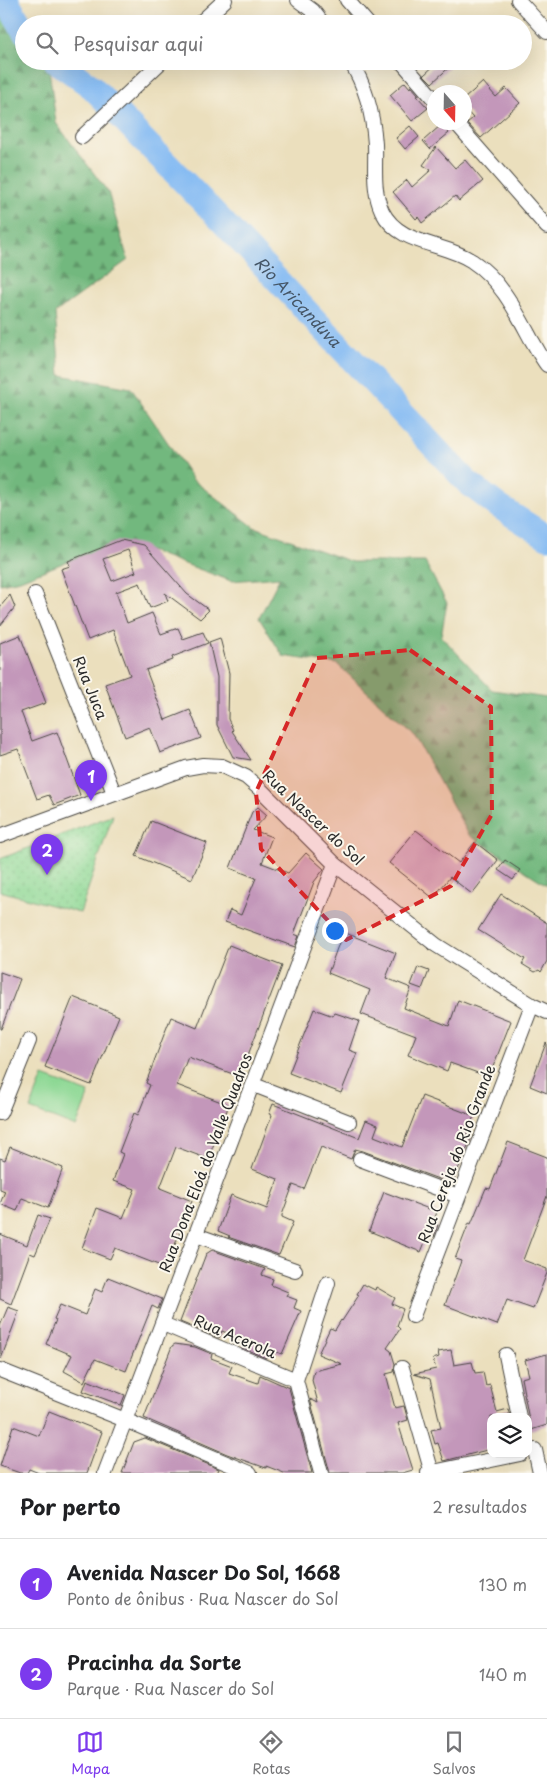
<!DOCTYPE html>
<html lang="pt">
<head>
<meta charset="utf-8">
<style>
	:root { --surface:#fff; --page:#f6f6f6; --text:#202124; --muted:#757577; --line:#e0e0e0; --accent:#7c3aed }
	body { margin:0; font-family:"Playpen Sans",sans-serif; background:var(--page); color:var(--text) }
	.controls { position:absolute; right:15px; bottom:15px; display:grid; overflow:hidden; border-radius:10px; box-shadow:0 5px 20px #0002 }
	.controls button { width:45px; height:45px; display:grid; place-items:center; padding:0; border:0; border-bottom:1px solid var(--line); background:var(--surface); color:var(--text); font:25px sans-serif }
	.compass { position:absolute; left:427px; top:85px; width:45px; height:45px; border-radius:50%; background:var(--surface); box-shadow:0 5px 20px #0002; rotate:160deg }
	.you { position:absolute; left:334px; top:930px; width:18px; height:18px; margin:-12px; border:4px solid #fff; border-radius:50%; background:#1a73e8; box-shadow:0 0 0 8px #1a73e833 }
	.badge { display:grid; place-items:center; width:32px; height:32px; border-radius:50%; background:var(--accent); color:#fff; font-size:16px; font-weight:700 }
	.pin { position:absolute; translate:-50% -41px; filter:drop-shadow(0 1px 2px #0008) }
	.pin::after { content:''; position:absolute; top:26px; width:18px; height:15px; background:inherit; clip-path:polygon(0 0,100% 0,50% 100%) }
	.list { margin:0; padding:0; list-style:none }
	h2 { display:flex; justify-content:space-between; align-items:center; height:65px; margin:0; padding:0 20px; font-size:21px }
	h2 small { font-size:16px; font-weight:400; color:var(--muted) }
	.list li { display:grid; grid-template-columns:32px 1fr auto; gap:15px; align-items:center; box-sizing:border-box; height:90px; padding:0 20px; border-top:1px solid var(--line) }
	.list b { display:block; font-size:19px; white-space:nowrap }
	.list p { margin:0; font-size:16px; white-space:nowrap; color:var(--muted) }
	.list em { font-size:16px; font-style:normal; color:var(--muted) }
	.icon { flex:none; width:28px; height:28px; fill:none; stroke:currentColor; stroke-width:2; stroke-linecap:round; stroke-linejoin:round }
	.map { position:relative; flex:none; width:547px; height:1473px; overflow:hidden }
	.search { position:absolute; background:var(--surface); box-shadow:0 5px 20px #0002; left:15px; right:15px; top:15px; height:55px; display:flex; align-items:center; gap:12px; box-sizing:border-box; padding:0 18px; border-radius:28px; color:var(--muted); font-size:19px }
	.sheet { height:245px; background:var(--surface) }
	nav { display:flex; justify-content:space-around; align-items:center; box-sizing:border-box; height:70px; border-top:1px solid var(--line); background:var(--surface); font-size:14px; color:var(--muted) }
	nav a { display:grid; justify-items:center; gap:2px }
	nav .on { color:var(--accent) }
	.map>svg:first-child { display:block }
	.grass { fill:url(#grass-dots); stroke:#5c8260 }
	.forest { fill:url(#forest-firs); stroke:#4e7254 }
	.pitch { fill:#8dd894; stroke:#5c8260 }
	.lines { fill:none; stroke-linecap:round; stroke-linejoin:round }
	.river { stroke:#83baf3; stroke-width:25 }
	.building { fill:#c397ba; fill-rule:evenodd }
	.minor-casing { stroke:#484641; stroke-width:16 }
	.minor { stroke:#fff; stroke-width:14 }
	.marked { fill:#d62828; fill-opacity:0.2; stroke:#d62828; stroke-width:4; stroke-dasharray:10 6; stroke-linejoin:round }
	.labels { text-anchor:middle; stroke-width:4; stroke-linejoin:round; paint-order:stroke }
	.street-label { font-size:15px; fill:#2b2b2b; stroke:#fbf7ec }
	.water-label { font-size:16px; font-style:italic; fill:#455667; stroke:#fbf7ec }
</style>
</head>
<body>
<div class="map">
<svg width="547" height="1473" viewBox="0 0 547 1473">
	<defs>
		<pattern id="grass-dots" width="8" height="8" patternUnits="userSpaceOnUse" patternTransform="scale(1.25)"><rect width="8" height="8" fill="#8dd894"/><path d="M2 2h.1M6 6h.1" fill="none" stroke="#7aba80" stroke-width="1.8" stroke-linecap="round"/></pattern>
		<pattern id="forest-firs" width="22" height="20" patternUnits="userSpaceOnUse" patternTransform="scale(1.25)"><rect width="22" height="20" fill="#72b87e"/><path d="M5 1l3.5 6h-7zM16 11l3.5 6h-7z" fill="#5e9667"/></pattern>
	</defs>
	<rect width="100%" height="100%" fill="#fbf7ec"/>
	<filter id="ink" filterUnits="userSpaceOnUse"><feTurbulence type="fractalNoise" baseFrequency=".02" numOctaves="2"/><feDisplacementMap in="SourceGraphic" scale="10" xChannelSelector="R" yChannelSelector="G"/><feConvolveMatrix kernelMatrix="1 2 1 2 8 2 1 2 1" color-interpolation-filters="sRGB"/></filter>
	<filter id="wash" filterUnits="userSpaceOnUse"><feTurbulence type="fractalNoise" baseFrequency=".0096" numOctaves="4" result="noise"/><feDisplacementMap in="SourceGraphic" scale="20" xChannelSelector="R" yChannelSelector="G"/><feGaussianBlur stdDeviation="1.12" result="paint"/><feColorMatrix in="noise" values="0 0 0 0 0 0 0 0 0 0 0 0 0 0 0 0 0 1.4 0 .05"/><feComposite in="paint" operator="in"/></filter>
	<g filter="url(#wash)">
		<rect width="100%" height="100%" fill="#ebdfbd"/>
		<path class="grass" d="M113 815 80 913 0 891V859Z"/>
		<path class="forest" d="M0 0H2L24 29V61H48L56 123 108 192 128 260 55 313 60 375 131 388 193 480 254 527 352 562H425L447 603 441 636 492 690 547 698V885L469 835 413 734 337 664 283 656 259 618 280 577 231 581 139 547 114 543 20 580 0 584Z"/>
		<path class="pitch" d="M43 1076 89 1093 76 1127 30 1109Z"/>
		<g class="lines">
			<g class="river">
				<path d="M6 0 24 31"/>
				<path id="s1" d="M56 61 92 87 219 218 467 482 498 506 547 537"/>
			</g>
		</g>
		<g id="blocks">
			<path class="building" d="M439 61H456L432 83 424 75Z
				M405 82 410 88 411 86 419 95 417 96 428 108 412 121 390 95Z
				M483 82 496 97 506 88 520 103 481 138 467 123 473 118 464 108V99Z
				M441 125 449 133 430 149 423 141Z
				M410 126 419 137 405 149 396 138Z
				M436 147 455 168 465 160 483 181 459 201 455 196 422 223 418 217 416 219 393 192 407 180 412 187 431 170 423 165Z
				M121 540 144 545 187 594 209 610 200 619 165 593 168 601 150 608 140 583 116 592 127 623 152 613 161 634 178 628 183 639 203 632 208 643 172 657 173 660 146 670 165 720 190 710 201 738 160 753 150 727 125 737 105 684 130 675 113 630 88 640 61 569 70 566 68 561ZM128 550 136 572 112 581 103 559Z
				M10 595 15 607 0 626V607Z
				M20 635 46 703 21 712 32 741 57 732 80 795 54 805 49 795 37 799 18 749 0 755V643Z
				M220 638 229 673 228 719 233 730 232 731 251 760 233 757 217 725V677L209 642Z
				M258 807 267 815 253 830 272 837 262 863 288 873 306 853 324 869 314 882 294 934 299 936 295 947 225 922 230 910 241 915 256 878 230 868 252 812Z
				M151 821 207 843 192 879 136 856Z
				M416 830 459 863 475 842 498 860 472 894 450 877 433 898 389 863Z
				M505 860 520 870 513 880 498 870Z
				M501 894 547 923V961L541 972 539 970 535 972 522 964 525 959 478 930Z
				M343 932 396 953 386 978 411 988 404 1008 449 1026 458 1000 511 1021 489 1077 450 1063 447 1071 408 1055 416 1035 361 1014 370 990 328 973Z
				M229 945 282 966 245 1063 244 1062 238 1076 188 1057 177 1085 229 1105 208 1159 176 1147 160 1188 192 1201 166 1268 115 1248 110 1259 82 1248 97 1208 123 1218 135 1189 113 1181 123 1154 119 1152 134 1113 138 1115 150 1085 146 1083 165 1032 171 1017 197 1028Z
				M418 967 429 971 422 989 411 985Z
				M0 972 20 979 1 1029H0Z
				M73 997 119 1016 91 1085 45 1067Z
				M314 1009 333 1016 335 1013 359 1021 349 1050 357 1053 341 1093 289 1073Z
				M546 1043 547 1044V1093L530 1086Z
				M422 1096 474 1116 466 1136H472L452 1184 363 1151 355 1149 351 1159 321 1147 304 1189 293 1185 282 1215V1217L293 1222 279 1255 228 1237 230 1236 218 1231 231 1195 267 1209 278 1179 252 1169 272 1115 269 1114 273 1104 359 1138 366 1120 378 1125 374 1136 402 1147Z
				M508 1142 547 1157V1196L523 1260 547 1269V1273L533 1309 507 1300 497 1325 445 1305 461 1261 455 1259 469 1223 471 1224 486 1188 490 1189Z
				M10 1147 63 1168 48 1208 22 1198 17 1211 0 1204 5 1191 0 1189V1158L5 1160Z
				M384 1192 437 1212 433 1223 438 1225 434 1237 428 1235 421 1252 369 1231Z
				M38 1215 50 1219 35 1255 30 1253 11 1304 0 1299V1234L27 1245Z
				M212 1250 265 1269 262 1275 273 1279 271 1285 288 1292 286 1296 297 1300 294 1308 301 1311 282 1354 271 1350 266 1358 243 1348 244 1341 242 1339 222 1331 219 1338 180 1322 206 1254Z
				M108 1277 162 1299 158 1309 152 1306 126 1371 95 1359 84 1382 64 1371 72 1355 46 1344 56 1320 54 1319 60 1305 85 1315 95 1289 102 1292Z
				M363 1284 375 1290 376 1287 395 1298 392 1304 403 1309 397 1326 400 1329 387 1348 391 1351 395 1364 394 1372 386 1374 395 1408 404 1406 408 1420 398 1423 413 1470 402 1473H330L310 1399 318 1403 312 1380 314 1371 342 1364 318 1354 330 1328 335 1330 341 1320 342 1321 359 1295 357 1294Z
				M8 1307 19 1311 1 1359 0 1326Z
				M175 1344 195 1347 212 1354 211 1358 232 1366 229 1373 258 1383 260 1375 289 1388 312 1473H284L266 1466V1468L227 1454 144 1418 172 1346Z
				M451 1350 454 1365 472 1362 475 1373 483 1372 486 1386 490 1385 497 1412 508 1409 510 1417H491V1449L444 1461 438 1443 435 1444 431 1430 441 1428 430 1379 414 1374 436 1369 433 1359 439 1357 438 1352Z
				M547 1354V1425L531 1430 521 1378 529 1376 525 1360Z
				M87 1380 125 1395 121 1405 83 1391Z
				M49 1411 102 1432 87 1473H39L29 1469 27 1473H20L0 1466 13 1426 39 1436Z
				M145 1438 219 1469 217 1473H122L134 1442Z"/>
		</g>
	</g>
	<g filter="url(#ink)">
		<use href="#blocks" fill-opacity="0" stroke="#484641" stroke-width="1"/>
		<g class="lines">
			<g class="minor-casing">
				<path id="minor" d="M298 0 313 11 323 24
					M347 0 368 24
					M518 0 547 32
					M199 24 225 0
					M350 61C366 86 373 114 375 144 376 166 372 190 382 211 399 246 444 242 472 261 500 279 516 311 531 339 536 347 541 357 547 365
					M401 61 434 99
					M455 122 547 227
					M82 137 162 61
					M35 594 114 793
					M0 836 186 768 203 765 222 766 246 777 261 790 335 864 436 945 532 1005 547 1012
					M254 1085 349 1122
					M0 1113 29 1041
					M360 1159 458 1196
					M196 1235 295 1270
					M413 1316 532 1005
					M163 1324 296 1380
					M506 1355 519 1417
					M402 1368 432 1473
					M0 1370 125 1420 250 1473
					M535 1450 540 1473
					M105 1473C182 1270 260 1068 335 864
					M321 1473 296 1380 328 1283
					M428 1473 520 1454"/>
			</g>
			<use href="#minor" class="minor"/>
		</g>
	</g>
	<path class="marked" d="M410 650 491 707 492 814 451 886 346 940 261 849 256 792 317 658Z"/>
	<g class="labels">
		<g class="street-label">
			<text transform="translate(90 688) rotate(68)" y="5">Rua Juca</text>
			<text transform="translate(313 818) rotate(43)" y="5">Rua Nascer do Sol</text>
			<text transform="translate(457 1154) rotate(-69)" y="5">Rua Cereja do Rio Grande</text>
			<text transform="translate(206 1163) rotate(-69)" y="5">Rua Dona Eloá do Valle Quadros</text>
			<text transform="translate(235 1337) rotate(23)" y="5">Rua Acerola</text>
		</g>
		<g class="water-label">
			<text dy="6" stroke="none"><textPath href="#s1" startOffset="342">Rio Aricanduva</textPath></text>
		</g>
	</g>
</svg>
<div class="controls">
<button><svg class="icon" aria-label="layers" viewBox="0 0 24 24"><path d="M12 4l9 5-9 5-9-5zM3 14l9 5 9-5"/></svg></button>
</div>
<svg class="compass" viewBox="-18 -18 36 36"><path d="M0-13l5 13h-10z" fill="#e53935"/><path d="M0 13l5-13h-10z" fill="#757577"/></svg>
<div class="you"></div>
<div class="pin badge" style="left:91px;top:801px">1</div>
<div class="pin badge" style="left:47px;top:875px">2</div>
<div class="search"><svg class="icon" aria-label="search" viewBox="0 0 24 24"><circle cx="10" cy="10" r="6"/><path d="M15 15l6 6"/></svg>Pesquisar aqui</div>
</div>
<section class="sheet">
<h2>Por perto<small>2 resultados</small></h2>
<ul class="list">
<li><span class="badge">1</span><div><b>Avenida Nascer Do Sol, 1668</b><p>Ponto de ônibus · Rua Nascer do Sol</p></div><em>130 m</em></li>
<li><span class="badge">2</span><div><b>Pracinha da Sorte</b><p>Parque · Rua Nascer do Sol</p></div><em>140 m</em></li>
</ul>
</section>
<nav>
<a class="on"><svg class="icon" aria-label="map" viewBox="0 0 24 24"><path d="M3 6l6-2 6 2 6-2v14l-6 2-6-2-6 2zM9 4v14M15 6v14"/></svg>Mapa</a>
<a><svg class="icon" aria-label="directions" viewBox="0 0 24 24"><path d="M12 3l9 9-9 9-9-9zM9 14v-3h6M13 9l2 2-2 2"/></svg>Rotas</a>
<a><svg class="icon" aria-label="saved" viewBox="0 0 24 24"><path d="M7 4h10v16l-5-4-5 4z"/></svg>Salvos</a>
</nav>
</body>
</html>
